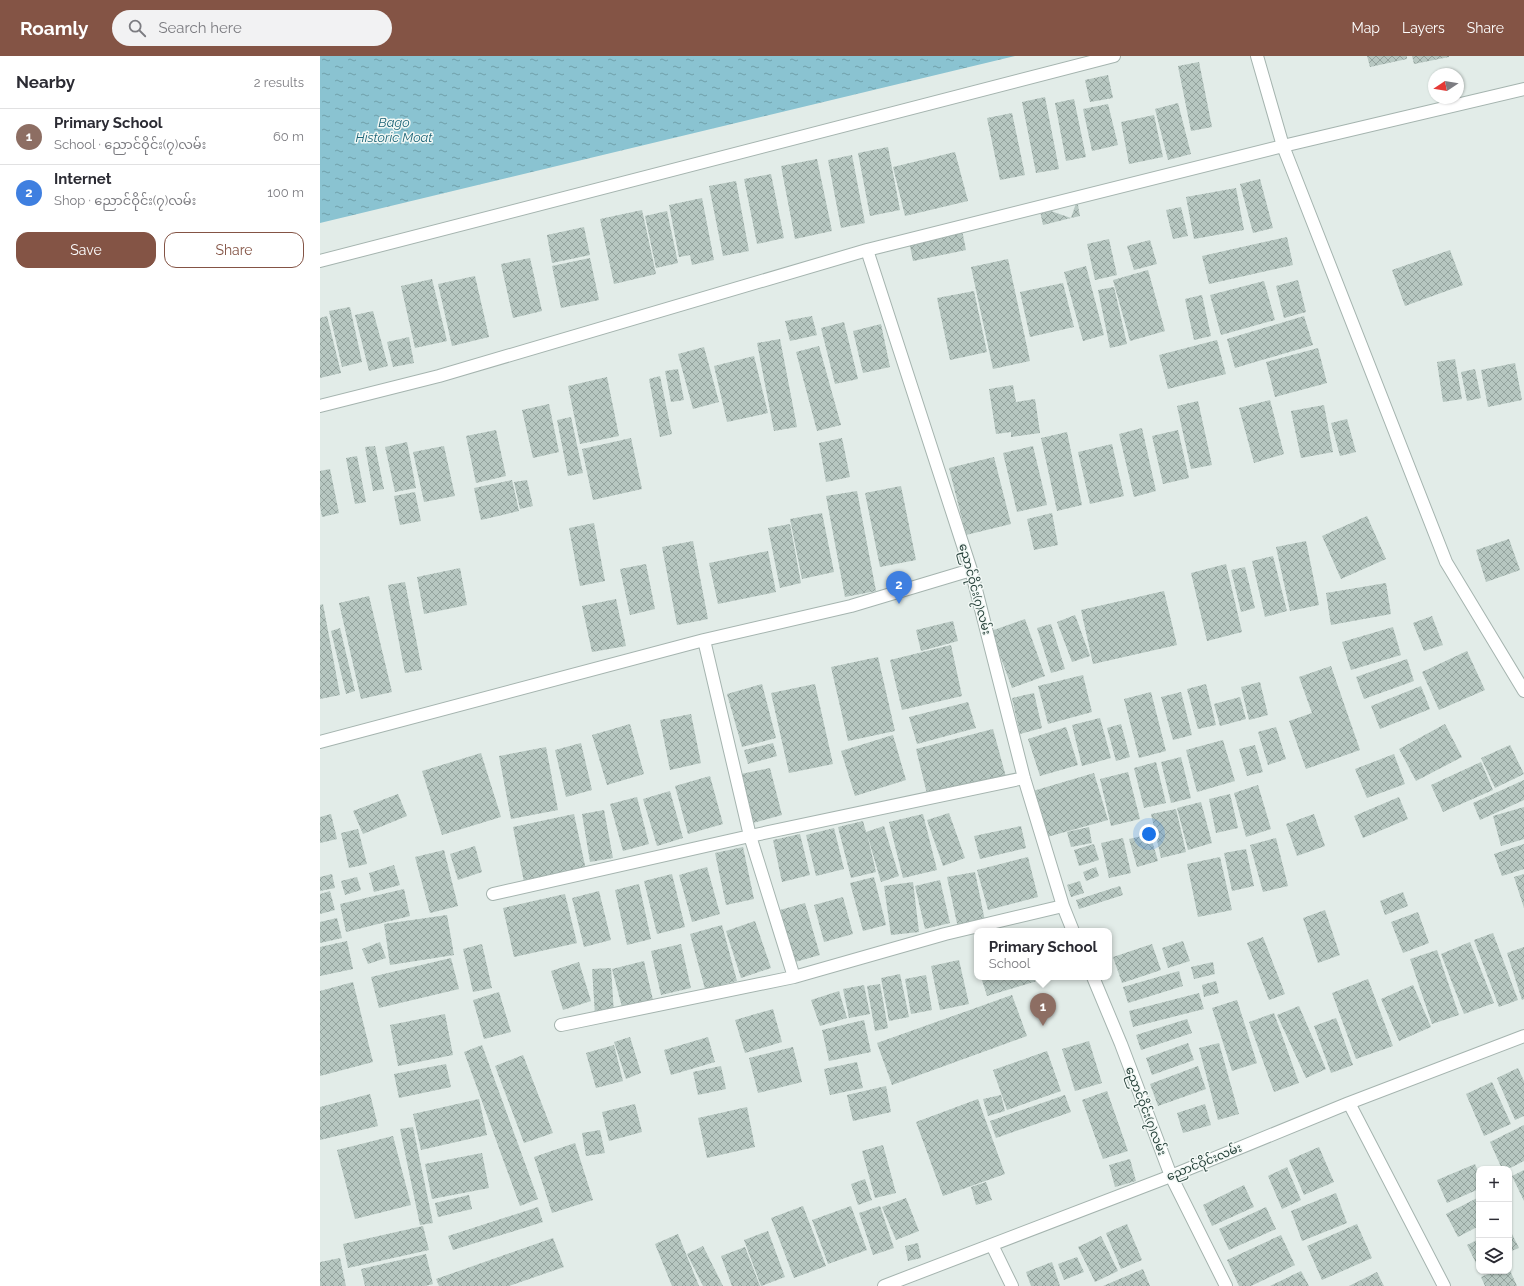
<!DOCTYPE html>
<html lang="en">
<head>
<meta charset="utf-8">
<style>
	:root { --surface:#fff; --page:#f2f2f3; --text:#2b2b33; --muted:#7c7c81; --line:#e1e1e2; --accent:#845445 }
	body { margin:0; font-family:Raleway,"Noto Sans Myanmar",sans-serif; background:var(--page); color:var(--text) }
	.controls { position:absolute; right:12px; bottom:12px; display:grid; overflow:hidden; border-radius:8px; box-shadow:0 1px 3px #0004 }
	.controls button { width:36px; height:36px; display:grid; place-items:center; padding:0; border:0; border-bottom:1px solid var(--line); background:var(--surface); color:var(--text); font:20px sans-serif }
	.compass { position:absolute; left:1108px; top:12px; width:36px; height:36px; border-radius:50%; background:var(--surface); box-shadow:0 1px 3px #0004; rotate:258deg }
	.you { position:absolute; left:829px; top:778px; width:14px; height:14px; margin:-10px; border:3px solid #fff; border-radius:50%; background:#1a73e8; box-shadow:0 0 0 6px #1a73e833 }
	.badge { display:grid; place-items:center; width:26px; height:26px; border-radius:50%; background:var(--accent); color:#fff; font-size:13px; font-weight:700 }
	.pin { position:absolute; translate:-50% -33px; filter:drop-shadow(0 1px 2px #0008) }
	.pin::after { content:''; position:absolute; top:21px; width:14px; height:12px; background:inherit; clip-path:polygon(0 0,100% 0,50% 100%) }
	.popup { position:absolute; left:654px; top:872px; width:138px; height:52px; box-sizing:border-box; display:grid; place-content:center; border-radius:8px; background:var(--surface); filter:drop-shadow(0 1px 3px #0005); font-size:13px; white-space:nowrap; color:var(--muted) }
	.popup b { font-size:15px; color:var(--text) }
	.popup::after { content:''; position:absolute; left:50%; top:100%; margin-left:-8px; border:8px solid transparent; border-top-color:var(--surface) }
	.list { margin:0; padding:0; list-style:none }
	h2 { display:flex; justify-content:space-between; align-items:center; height:52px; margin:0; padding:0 16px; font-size:17px }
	h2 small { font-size:13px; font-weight:400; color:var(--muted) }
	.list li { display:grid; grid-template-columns:26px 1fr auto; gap:12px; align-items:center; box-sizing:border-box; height:56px; padding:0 16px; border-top:1px solid var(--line) }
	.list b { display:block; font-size:15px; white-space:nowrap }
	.list p { margin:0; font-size:13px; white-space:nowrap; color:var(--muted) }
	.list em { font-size:13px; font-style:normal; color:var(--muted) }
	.actions { display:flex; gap:8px; padding:12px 16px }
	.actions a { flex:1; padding:9px 0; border:1px solid var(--accent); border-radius:12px; text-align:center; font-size:14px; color:var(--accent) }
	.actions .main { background:var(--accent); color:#fff }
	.icon { flex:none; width:22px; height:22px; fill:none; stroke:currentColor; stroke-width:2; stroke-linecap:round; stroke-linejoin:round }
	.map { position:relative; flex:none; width:1204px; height:1230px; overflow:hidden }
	header { display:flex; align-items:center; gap:24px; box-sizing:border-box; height:56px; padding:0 20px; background:var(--accent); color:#fff }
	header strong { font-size:19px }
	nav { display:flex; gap:22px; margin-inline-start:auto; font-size:14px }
	.search { width:280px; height:36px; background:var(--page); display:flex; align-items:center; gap:10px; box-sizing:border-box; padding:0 14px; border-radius:22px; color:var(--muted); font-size:15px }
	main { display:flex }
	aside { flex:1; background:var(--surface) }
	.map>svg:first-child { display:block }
	.water { fill:url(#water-ripples) }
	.building { fill:url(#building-cross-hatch) }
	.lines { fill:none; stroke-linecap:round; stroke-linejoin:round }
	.minor-casing { stroke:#a5b4af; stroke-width:14 }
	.minor { stroke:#fff; stroke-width:12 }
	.labels { text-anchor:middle; stroke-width:3; stroke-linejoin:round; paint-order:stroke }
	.street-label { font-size:12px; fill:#223d36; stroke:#f2f8f5 }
	.water-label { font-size:13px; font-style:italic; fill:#1c6578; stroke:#f2f8f5 }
</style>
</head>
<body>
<header>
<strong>Roamly</strong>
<div class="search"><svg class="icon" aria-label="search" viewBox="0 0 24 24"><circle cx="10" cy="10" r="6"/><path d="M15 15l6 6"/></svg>Search here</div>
<nav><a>Map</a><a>Layers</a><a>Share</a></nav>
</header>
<main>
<aside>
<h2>Nearby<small>2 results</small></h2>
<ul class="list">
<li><span class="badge" style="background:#8d6e63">1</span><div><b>Primary School</b><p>School · ညောင်ဝိုင်း(၇)လမ်း</p></div><em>60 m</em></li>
<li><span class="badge" style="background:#3f7fe0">2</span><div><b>Internet</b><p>Shop · ညောင်ဝိုင်း(၇)လမ်း</p></div><em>100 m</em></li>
</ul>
<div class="actions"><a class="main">Save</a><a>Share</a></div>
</aside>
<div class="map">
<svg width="1204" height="1230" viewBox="0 0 1204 1230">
	<defs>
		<pattern id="water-ripples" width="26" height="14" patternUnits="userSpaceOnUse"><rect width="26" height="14" fill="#8ac3d1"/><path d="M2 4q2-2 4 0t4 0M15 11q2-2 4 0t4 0" fill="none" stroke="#70a0aa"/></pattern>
		<pattern id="building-cross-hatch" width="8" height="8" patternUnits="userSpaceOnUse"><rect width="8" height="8" fill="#b7c7c1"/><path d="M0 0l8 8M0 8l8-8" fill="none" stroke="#94a39e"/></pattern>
	</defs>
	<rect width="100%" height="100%" fill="#e2ece8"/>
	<path class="water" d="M0 0H695L0 167Z"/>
	<path class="building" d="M1047 0H1087V3L1050 11Z
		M1092 0H1129V1L1094 8Z
		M879 6 892 71 871 75 858 10Z
		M788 19 793 42 770 46 765 24Z
		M725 41 739 113 716 117 702 46Z
		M754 43 766 101 746 105 735 47Z
		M858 47 871 98 848 104 835 53Z
		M788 48 798 89 772 95 763 53Z
		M692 57 705 119 680 124 667 62Z
		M834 59 843 101 809 108 801 66Z
		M568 91 580 154 550 160 538 97Z
		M635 96 648 145 585 160 573 111Z
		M532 99 545 167 521 172 508 104Z
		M497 103 512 175 475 183 461 110Z
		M451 118 464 182 437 188 424 123Z
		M940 123 953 172 933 177 920 128Z
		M416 125 429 195 403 200 389 130Z
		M916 132 924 174 874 183 866 141Z
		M382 142 394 204 372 209 370 199 359 201 349 149Z
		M757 144 760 160 751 162Z
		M719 151 751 162 723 169Z
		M861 151 868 180 853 183 846 154Z
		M322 154 336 218 294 228 280 163Z
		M347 155 358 207 336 212 325 160Z
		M264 171 270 199 232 207 227 179Z
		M642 174 646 194 593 205 589 185Z
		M967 181 973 209 889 228 882 200Z
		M789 183 797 219 775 224 767 188Z
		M830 184 837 208 814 214 807 190Z
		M1130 194 1143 229 1085 250 1072 214Z
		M210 202 222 255 193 262 181 208Z
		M270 202 279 244 241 252 232 210Z
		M688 203 710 305 673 313 651 211Z
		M766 210 784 279 763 285 744 216Z
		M828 214 845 275 810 285 793 224Z
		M155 220 169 281 132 290 118 228Z
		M112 223 127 285 95 292 81 230Z
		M978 224 986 256 964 262 956 230Z
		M944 225 955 264 901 279 890 239Z
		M743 227 754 271 710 281 700 236Z
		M794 231 807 288 790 292 778 234Z
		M654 235 667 296 630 304 617 242Z
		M882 239 891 280 874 284 865 243Z
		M30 251 42 306 22 311 9 255Z
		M53 255 68 310 49 315 35 259Z
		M7 260 21 317 0 322V262Z
		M492 260 497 279 470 285 465 265Z
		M984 260 993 289 915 312 907 283Z
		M524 266 538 323 515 328 501 272Z
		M561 268 570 311 543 317 533 275Z
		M89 281 94 307 73 311 67 286Z
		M460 283 477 371 454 375 437 287Z
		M897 284 906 318 848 333 839 299Z
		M499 290 521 369 497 375 476 296Z
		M384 291 399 346 373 353 358 298Z
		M998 292 1007 327 955 341 946 306Z
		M434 300 448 357 407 366 394 310Z
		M1135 303 1142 343 1123 346 1117 306Z
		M1195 307 1202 344 1168 351 1161 314Z
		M358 313 364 344 351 346 345 315Z
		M1155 313 1161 342 1147 345 1141 316Z
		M340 320 352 378 340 381 329 323Z
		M287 321 299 380 260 388 248 330Z
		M693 329 696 346 715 343 720 377 691 381V376L676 378 669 333Z
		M950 344 964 398 934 407 919 352Z
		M878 345 892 409 871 413 857 350Z
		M229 348 239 396 213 402 202 354Z
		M1004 349 1013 396 981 402 971 355Z
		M251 361 263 417 248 420 237 364Z
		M1027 363 1036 396 1020 400 1011 367Z
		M822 372 836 435 814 441 799 378Z
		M176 374 186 420 156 427 146 380Z
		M858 374 869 422 843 428 832 380Z
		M747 376 762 449 737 455 721 382Z
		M311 382 322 433 273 444 262 393Z
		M522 382 530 421 506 426 499 387Z
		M87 386 96 432 75 436 65 391Z
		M792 388 804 440 770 448 758 396Z
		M55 390 64 433 53 435 45 391Z
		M124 390 135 440 104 446 93 396Z
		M713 390 727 449 697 456 683 397Z
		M37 400 46 446 35 448 26 402Z
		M674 401 691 468 646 479 629 412Z
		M10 413 19 457 2 461 0 450V415Z
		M192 424 199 455 161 464 154 432Z
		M207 424 213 450 200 453 194 426Z
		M581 430 596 504 560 511 545 437Z
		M537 435 556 535 525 541 506 440Z
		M95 436 101 465 80 469 74 440Z
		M502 457 514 516 482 523 470 463Z
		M732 457 738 489 714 494 707 463Z
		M1047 460 1066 503 1021 523 1002 480Z
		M274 467 285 525 260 530 249 472Z
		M470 468 481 527 460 532 448 472Z
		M1189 483 1200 514 1166 526 1156 494Z
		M373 485 388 563 357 569 342 491Z
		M986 485 999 549 970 555 956 491Z
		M448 495 456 536 398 548 389 507Z
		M953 500 967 555 945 561 932 505Z
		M326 508 335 553 310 559 300 513Z
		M906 508 922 576 887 585 871 517Z
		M925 511 935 552 921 556 911 514Z
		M140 512 147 549 104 558 97 521Z
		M85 526 102 614 85 617 68 529Z
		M1066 527 1071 558 1011 569 1006 537Z
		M844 535 857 589 773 608 761 554Z
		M49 540 72 636 41 643 19 547Z
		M296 543 306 590 272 596 262 550Z
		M3 548 20 639 0 643V549Z
		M755 559 770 600 752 606 737 566Z
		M1112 560 1123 589 1104 595 1093 567Z
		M705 563 725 620 692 632 671 575Z
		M633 565 638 585 601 595 596 574Z
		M731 568 745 613 731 617 717 572Z
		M1073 571 1081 599 1031 614 1022 586Z
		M20 572 35 635 26 638 11 575Z
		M631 589 642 640 582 654 570 604Z
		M1147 595 1165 634 1119 654 1102 616Z
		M558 601 575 675 528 685 511 611Z
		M1087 603 1094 625 1044 643 1036 621Z
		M1011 610 1040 694 986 713 969 665 992 657 979 621Z
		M763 619 772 656 728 668 718 630Z
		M940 626 948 659 929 664 921 631Z
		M442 628 456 682 422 691 407 638Z
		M495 628 513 708 469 717 451 637Z
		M886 628 896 669 878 673 867 633Z
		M1101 630 1110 653 1060 673 1051 650Z
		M831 636 846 695 819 702 804 643Z
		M861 636 872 679 853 684 841 641Z
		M714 637 722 672 700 678 692 642Z
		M920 641 926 663 900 670 894 648Z
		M648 646 656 672 597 688 589 661Z
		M371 658 381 707 350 714 340 664Z
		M780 662 791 702 762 710 752 669Z
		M310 668 324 718 287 729 272 679Z
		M801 668 810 701 796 705 787 672Z
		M1125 668 1142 701 1096 725 1079 693Z
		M746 671 758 709 720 720 708 683Z
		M956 671 966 703 948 709 938 676Z
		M673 673 686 721 608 742 596 693Z
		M573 679 586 724 535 740 521 695Z
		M903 684 915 725 877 736 866 694Z
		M261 687 272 734 246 741 235 694Z
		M453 687 457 700 428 708 424 694Z
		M935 689 943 716 927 720 919 693Z
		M1190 689 1204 718 1175 732 1161 702Z
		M226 691 238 754 191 763 179 700Z
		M161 697 181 761 122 779 102 715Z
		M1074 698 1085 728 1047 742 1035 713Z
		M861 701 871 742 851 747 841 706Z
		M836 706 846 747 824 752 814 712Z
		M1161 706 1173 734 1123 756 1111 729Z
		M450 712 462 759 433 767 421 718Z
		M808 716 820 763 791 770 780 723Z
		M774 717 788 764 727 781 713 735Z
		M390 720 403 768 368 778 355 730Z
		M1204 724V744L1160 764 1153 747Z
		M938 729 951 773 926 781 914 737Z
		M350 735 363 782 337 790 323 743Z
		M78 738 87 760 43 778 33 755Z
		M910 738 918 772 896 777 889 743Z
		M317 741 329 788 303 795 290 748Z
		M1079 741 1088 763 1043 782 1034 760Z
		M881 746 892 787 868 794 857 752Z
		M1204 751V783L1181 790 1173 760Z
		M856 753 866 796 841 802 831 758Z
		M284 754 293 802 270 806 262 758Z
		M629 757 645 802 623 810 607 764Z
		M11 758 17 783 0 787V761Z
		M254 758 266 814 204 826 193 771Z
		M603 758 617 814 583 822 569 766Z
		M994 758 1005 790 977 800 966 768Z
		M543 765 546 776 564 770 579 820 561 826 547 778 556 816 531 822 518 771Z
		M701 770 706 792 660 803 654 780Z
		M769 771 772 787 751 791 747 776Z
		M514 772 524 813 496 820 486 779Z
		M38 773 47 808 29 812 21 777Z
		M480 778 490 819 462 826 453 784Z
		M830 778 838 805 817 811 809 783Z
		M803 782 811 817 789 822 781 787Z
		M956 782 968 830 943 836 930 789Z
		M774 788 779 804 759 810 754 794Z
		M1204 788V813L1182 820 1174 798Z
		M155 790 162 816 138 824 130 798Z
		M423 791 434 843 406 849 395 797Z
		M926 793 934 830 912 835 904 797Z
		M124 794 138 850 110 857 95 801Z
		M708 801 718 841 668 854 657 814Z
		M900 801 912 854 878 861 867 808Z
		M74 809 80 829 54 836 49 817Z
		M387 811 400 858 372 866 359 819Z
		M776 811 779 820 766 825 763 816Z
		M655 816 665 865 638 872 627 821Z
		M12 818 15 832 0 835V821Z
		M352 818 365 871 337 878 324 825Z
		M1204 818V852L1194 821Z
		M37 821 41 834 25 839 21 825Z
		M554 821 566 869 543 875 530 827Z
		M620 824 630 867 605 873 595 830Z
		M760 825 764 837 751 841 747 829Z
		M593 826 599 876 571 879 564 830Z
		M319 828 331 883 307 889 295 834Z
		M800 830 803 839 759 853 756 844Z
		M84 833 90 860 26 876 20 848Z
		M10 835 15 854 0 858V838Z
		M279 835 291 884 264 891 252 842Z
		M1083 836 1088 850 1065 859 1060 845Z
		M245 838 257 887 194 901 183 852Z
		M523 841 533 878 504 886 494 849Z
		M485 847 500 899 475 906 460 854Z
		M1005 854 1020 899 998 907 983 862Z
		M1098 856 1109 887 1083 897 1071 866Z
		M127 859 134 899 70 909 64 868Z
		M17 862 22 882 0 887V866Z
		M435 865 451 912 421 922 406 875Z
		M402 869 417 925 385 933 370 878Z
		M1173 877 1198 944 1179 951 1154 884Z
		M943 881 965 938 949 944 927 887Z
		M27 885 33 913 0 920V891Z
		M863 885 870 905 848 912 842 892Z
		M60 886 66 902 48 908 42 893Z
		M1150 886 1174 947 1144 958 1121 898Z
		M162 888 172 932 153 936 143 893Z
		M361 888 371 932 341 939 331 895Z
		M832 888 841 914 802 927 793 901Z
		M1204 891V943L1202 944 1187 897Z
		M1117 894 1139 959 1112 968 1090 903Z
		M131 902 139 933 59 952 51 921Z
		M639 904 649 948 620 954 611 910Z
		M324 905 333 944 302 951 292 913Z
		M259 906 271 945 243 954 231 915Z
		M893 906 895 918 874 923 871 911Z
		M291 912 294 958 275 959 272 913Z
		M859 915 863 930 808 947 803 931Z
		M580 918 589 961 569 965 561 922Z
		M606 919 612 954 591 958 585 923Z
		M661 921H724V923L667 940Z
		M1048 923 1073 990 1036 1003 1012 937Z
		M896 925 899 937 884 941 882 929Z
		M33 926 53 1006 0 1020V935Z
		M560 928 568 972 555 975 547 930Z
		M544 929 550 958 529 962 523 933Z
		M1093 929 1111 971 1079 985 1061 943Z
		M519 935 527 962 500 970 491 944Z
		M179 936 191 976 164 983 153 944Z
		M879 937 884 953 813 971 809 955Z
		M692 939 707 980 572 1029 557 987Z
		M917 944 937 1007 912 1015 892 952Z
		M979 950 1006 1013 986 1022 957 959Z
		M453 953 462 986 425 997 415 964Z
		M954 957 979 1027 954 1036 929 966Z
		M125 958 133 999 78 1010 70 969Z
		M1016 962 1033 1009 1011 1017 994 970Z
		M867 963 872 977 821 994 816 979Z
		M544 964 551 996 509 1005 502 974Z
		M310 981 321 1017 306 1023 294 986Z
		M388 981 395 1006 351 1019 344 994Z
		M769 985 782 1027 755 1035 742 993Z
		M868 987 874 1004 832 1019 826 1002Z
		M899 987 919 1058 898 1064 879 992Z
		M162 989 218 1143 200 1150 144 996Z
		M294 989 303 1025 276 1032 266 997Z
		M473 991 482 1026 438 1037 429 1002Z
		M727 995 741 1035 687 1054 673 1014Z
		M203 999 233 1077 204 1087 175 1010Z
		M537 1006 543 1032 510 1039 504 1013Z
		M126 1008 131 1031 79 1042 74 1018Z
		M401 1010 406 1033 378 1039 373 1016Z
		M878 1010 886 1033 838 1050 830 1028Z
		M1198 1012 1204 1025V1060L1195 1064 1177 1022Z
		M1172 1026 1191 1068 1164 1080 1146 1038Z
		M566 1030 571 1056 533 1065 527 1039Z
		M787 1035 808 1095 783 1103 762 1044Z
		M50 1038 58 1070 0 1084V1051Z
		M681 1039 685 1055 668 1060 663 1043Z
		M745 1039 751 1056 676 1082 670 1065Z
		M159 1043 167 1079 101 1094 93 1058Z
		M658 1043 685 1118 623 1140 596 1066Z
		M315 1048 322 1076 289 1085 282 1056Z
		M885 1048 891 1069 863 1077 857 1057Z
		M427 1051 435 1091 387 1102 378 1062Z
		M1204 1069V1105L1188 1113H1182L1170 1086Z
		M93 1071 113 1167 100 1169 80 1073Z
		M280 1074 285 1097 266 1100 262 1077Z
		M73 1080 91 1149 35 1163 17 1094Z
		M255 1087 273 1144 232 1157 214 1101Z
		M563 1089 576 1137 555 1142 542 1095Z
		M999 1091 1014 1126 984 1139 969 1104Z
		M162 1097 169 1132 112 1143 105 1108Z
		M810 1103 816 1125 795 1131 789 1109Z
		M1155 1108 1159 1118V1133L1127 1147 1117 1124Z
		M967 1111 981 1144 962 1153 948 1120Z
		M1204 1114V1145L1192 1120Z
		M545 1123 552 1144 538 1149 531 1128Z
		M666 1126 672 1144 656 1149 651 1131Z
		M924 1129 934 1151 892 1170 883 1149Z
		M1016 1137 1027 1167 982 1185 971 1155Z
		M149 1139 152 1153 118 1161 115 1147Z
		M1159 1141V1170L1138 1181 1126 1158Z
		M586 1142 599 1175 576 1184 562 1151Z
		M483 1150 506 1210 474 1222 451 1162Z
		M531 1150 547 1194 508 1208 492 1164Z
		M560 1150 574 1192 553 1199 539 1157Z
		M218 1151 223 1166 133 1194 128 1180Z
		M946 1151 956 1173 909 1194 899 1173Z
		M807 1168 822 1204 801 1213 786 1177Z
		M1037 1168 1052 1202 1002 1224 987 1190Z
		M103 1170 109 1194 28 1212 23 1188Z
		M1189 1172 1199 1192 1189 1196Z
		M448 1175 465 1221 441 1230 424 1184Z
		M358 1178 379 1230H352L335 1188Z
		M961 1179 975 1209 931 1230H919L907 1204Z
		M781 1180 798 1215 775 1226 758 1191Z
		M233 1182 244 1211 189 1230H119L116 1223Z
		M1159 1183V1210L1158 1211 1147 1189Z
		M598 1187 601 1202 588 1205 585 1190Z
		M383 1190 403 1230H383L367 1198Z
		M425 1191 440 1230H412L401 1200Z
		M106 1198 113 1228 105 1230H45L41 1213Z
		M757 1201 764 1216 744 1224 738 1208Z
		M20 1202 26 1230H0V1206Z
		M732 1206 740 1230H711L706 1216Z
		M1189 1212 1197 1230H1165L1161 1221 1175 1215H1189Z
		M823 1213 830 1230H783Z
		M981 1215 989 1230H950Z
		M1057 1216 1064 1230H1029Z"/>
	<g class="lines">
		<g class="minor-casing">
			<path id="minor" d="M937 0 963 90 1126 506 1204 635
				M547 194 651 514 704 722 743 850 753 875
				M0 205 794 0
				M0 350 119 320 547 194 963 90 1204 33
				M384 584 430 780 474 921 625 878 743 850
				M0 686 384 584 531 550 651 514
				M173 838 430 780 704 722
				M773 921 801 988 851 1120 906 1230
				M241 969 474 921
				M1029 1047 1124 1230
				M672 1189 692 1230
				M564 1230 851 1120 1029 1047 1204 980"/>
		</g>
		<use href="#minor" class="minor"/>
	</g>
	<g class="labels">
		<g class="street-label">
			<text transform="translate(655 533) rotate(75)" y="4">ညောင်ဝိုင်း(၇)လမ်း</text>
			<text transform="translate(826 1055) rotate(69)" y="4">ညောင်ဝိုင်း(၇)လမ်း</text>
			<text transform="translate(884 1106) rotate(-22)" y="4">ညောင်ဝိုင်းလမ်း</text>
		</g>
		<g class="water-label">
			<text x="74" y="71">Bago<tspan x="74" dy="15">Historic Moat</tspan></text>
		</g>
	</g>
</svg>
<div class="controls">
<button>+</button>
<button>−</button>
<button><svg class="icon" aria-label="layers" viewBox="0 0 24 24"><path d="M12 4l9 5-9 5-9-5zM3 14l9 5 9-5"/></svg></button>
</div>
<svg class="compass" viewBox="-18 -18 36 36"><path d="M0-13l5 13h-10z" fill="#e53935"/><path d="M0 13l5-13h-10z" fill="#7c7c81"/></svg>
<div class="you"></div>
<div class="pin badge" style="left:723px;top:970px;background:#8d6e63">1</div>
<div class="popup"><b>Primary School</b>School</div>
<div class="pin badge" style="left:579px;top:548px;background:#3f7fe0">2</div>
</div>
</main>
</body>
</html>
